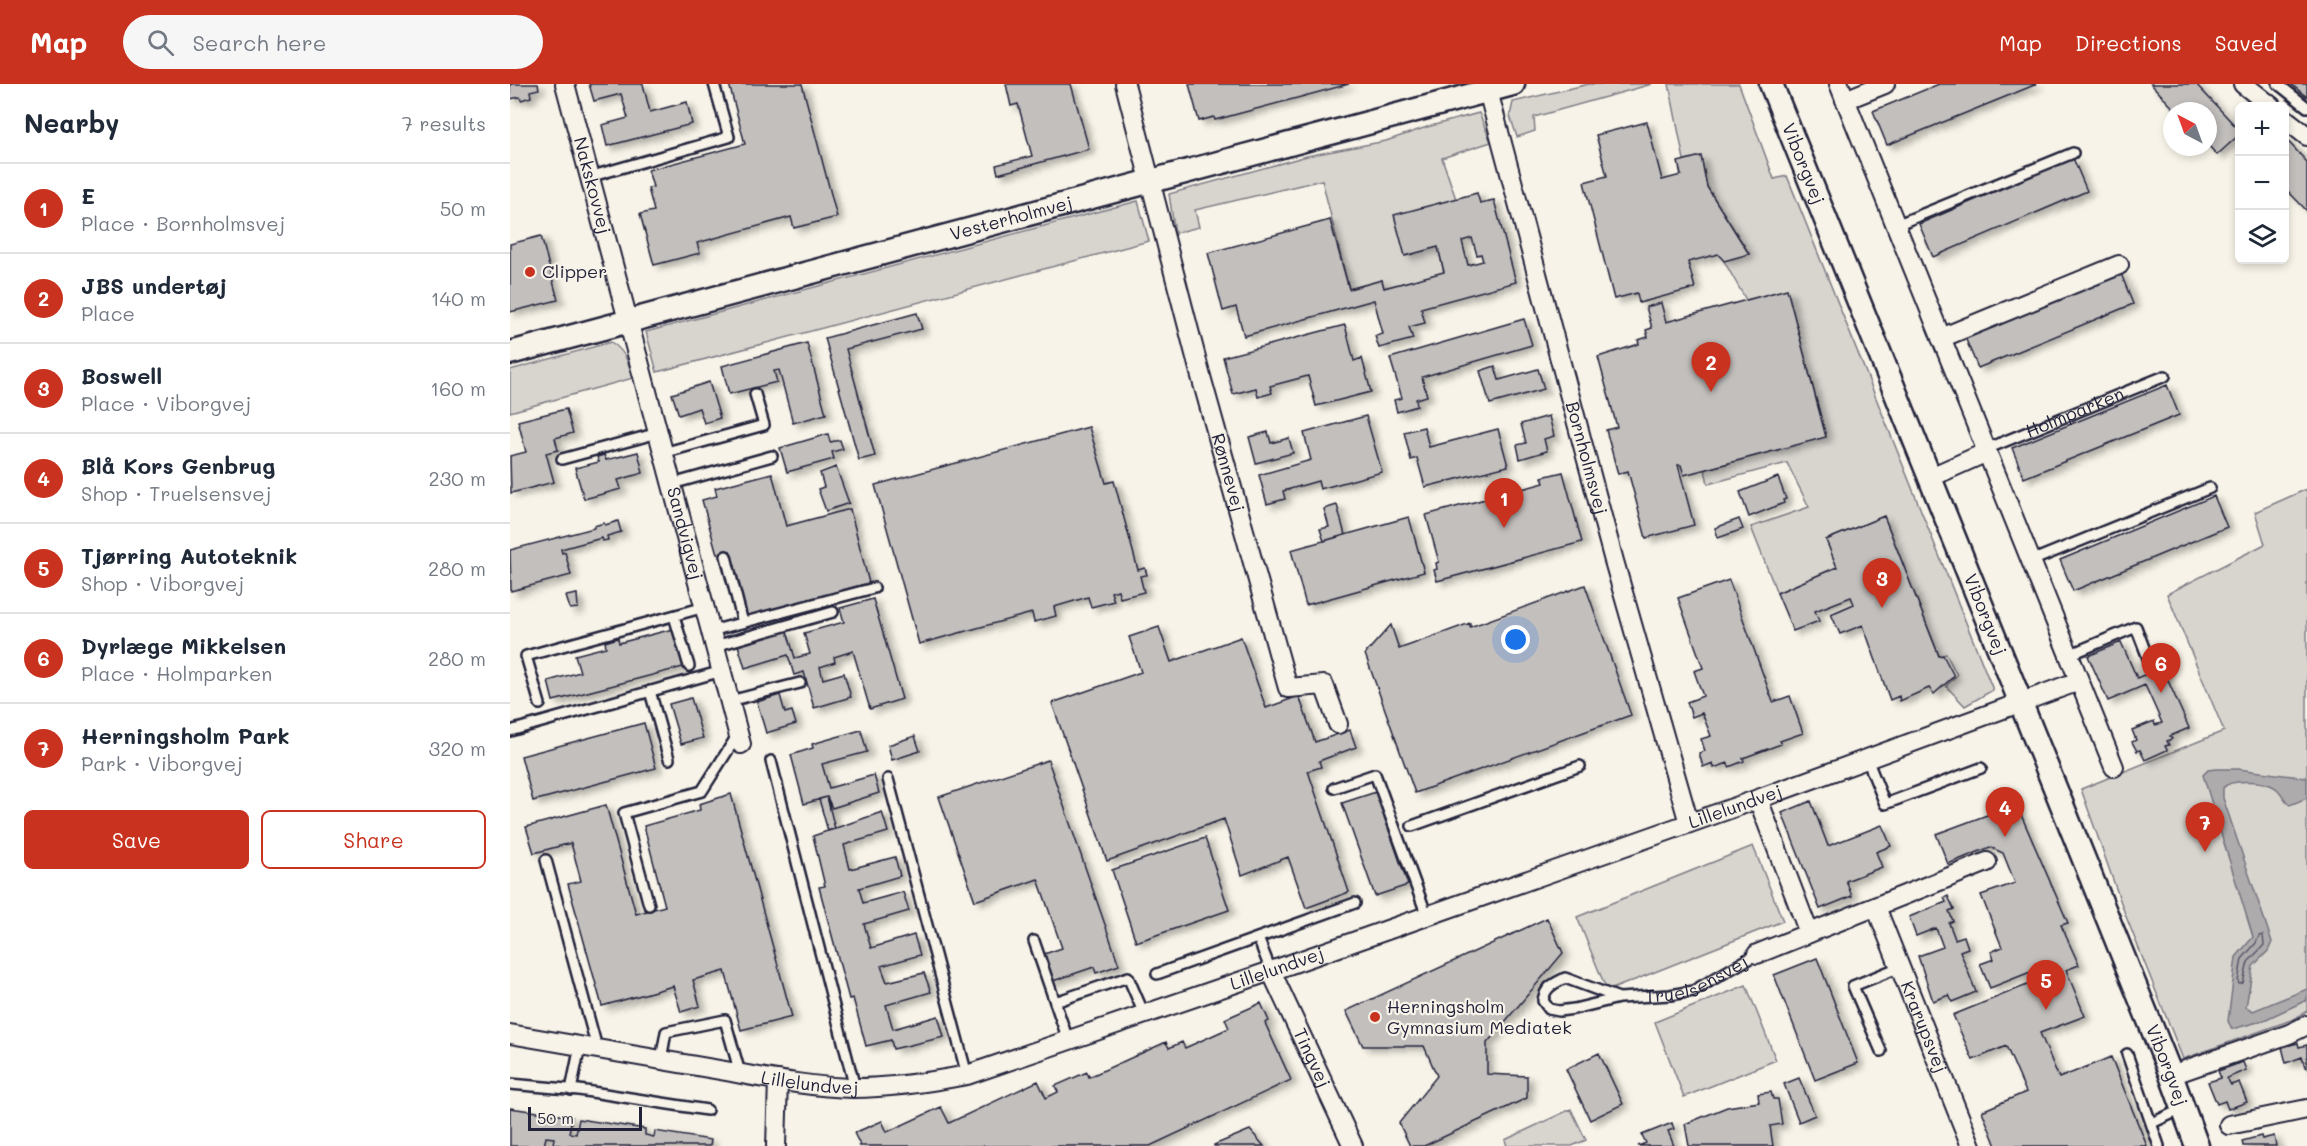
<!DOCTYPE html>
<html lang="en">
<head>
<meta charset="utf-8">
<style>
	:root { --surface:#fff; --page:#f6f6f7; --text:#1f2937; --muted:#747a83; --line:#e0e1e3; --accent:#c8321e }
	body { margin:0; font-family:Mali,sans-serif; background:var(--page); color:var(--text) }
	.controls { position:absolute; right:18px; top:18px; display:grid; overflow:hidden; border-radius:9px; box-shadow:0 3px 9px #0003 }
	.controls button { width:54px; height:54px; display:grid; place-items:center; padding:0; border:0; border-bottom:2px solid var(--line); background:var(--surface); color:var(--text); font:30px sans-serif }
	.compass { position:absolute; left:1653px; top:18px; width:54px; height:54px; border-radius:50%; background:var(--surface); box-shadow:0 3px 9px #0003; rotate:319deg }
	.scale { position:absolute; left:18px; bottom:15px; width:114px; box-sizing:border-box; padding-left:6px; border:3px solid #22223b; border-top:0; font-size:16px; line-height:21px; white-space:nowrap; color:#22223b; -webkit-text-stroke:4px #f7f3e8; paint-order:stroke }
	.you { position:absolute; left:1006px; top:556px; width:21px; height:21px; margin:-15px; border:4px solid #fff; border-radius:50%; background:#1a73e8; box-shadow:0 0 0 9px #1a73e833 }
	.badge { display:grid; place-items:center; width:39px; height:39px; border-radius:50%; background:var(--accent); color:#fff; font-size:20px; font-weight:700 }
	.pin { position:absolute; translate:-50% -50px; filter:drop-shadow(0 2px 3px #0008) }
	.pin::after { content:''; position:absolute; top:32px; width:21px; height:18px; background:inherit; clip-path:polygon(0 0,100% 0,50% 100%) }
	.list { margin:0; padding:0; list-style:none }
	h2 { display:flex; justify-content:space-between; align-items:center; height:78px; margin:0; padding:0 24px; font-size:26px }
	h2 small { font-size:20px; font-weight:400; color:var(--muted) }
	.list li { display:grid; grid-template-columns:39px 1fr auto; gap:18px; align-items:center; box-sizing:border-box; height:90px; padding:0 24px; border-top:2px solid var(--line) }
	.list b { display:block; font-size:22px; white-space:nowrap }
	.list p { margin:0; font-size:20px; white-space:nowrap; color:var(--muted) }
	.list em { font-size:20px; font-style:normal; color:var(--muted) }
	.actions { display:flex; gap:12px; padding:18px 24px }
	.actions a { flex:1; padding:14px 0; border:2px solid var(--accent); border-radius:9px; text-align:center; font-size:21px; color:var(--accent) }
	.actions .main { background:var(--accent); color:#fff }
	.icon { flex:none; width:33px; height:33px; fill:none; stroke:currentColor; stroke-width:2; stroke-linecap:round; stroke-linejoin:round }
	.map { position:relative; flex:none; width:1797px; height:1062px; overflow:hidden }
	header { display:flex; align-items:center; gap:36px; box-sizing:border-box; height:84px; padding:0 30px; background:var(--accent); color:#fff }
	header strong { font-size:28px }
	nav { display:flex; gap:33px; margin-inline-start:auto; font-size:21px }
	.search { width:420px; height:54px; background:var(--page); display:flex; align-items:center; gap:15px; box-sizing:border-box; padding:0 21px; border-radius:33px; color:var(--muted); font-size:22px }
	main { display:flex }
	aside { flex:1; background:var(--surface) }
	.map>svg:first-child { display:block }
	.green { fill:#d8d5cf; stroke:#7d7c85; stroke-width:1.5 }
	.water { fill:#aeabad; stroke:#76747f; stroke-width:1.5 }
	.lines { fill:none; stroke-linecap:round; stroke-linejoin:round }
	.shore { stroke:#5a5969; stroke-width:1.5 }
	.building { fill:#c2bfbd; stroke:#22223b; stroke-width:1.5; fill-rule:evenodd; filter:url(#shadow) }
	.service-casing { stroke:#22223b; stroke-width:14 }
	.minor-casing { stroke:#22223b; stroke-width:22 }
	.tertiary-casing { stroke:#22223b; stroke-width:27 }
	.service { stroke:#f7f3e8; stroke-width:9 }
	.minor { stroke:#f7f3e8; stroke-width:18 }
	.tertiary { stroke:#f7f3e8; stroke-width:22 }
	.poi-dot { fill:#c8321e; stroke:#f7f3e8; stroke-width:2 }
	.labels { text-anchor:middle; stroke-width:4.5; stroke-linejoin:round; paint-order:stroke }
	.street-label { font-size:18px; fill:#22223b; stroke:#f7f3e8 }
	.poi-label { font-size:18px; fill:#22223b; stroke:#f7f3e8; text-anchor:start }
</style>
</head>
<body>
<header>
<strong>Map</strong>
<div class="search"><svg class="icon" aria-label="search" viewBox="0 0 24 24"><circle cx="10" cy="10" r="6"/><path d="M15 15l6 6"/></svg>Search here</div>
<nav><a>Map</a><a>Directions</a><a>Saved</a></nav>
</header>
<main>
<aside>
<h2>Nearby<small>7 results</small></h2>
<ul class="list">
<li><span class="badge">1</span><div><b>E</b><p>Place · Bornholmsvej</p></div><em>50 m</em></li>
<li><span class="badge">2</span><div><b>JBS undertøj</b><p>Place</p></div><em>140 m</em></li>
<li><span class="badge">3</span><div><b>Boswell</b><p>Place · Viborgvej</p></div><em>160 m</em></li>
<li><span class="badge">4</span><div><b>Blå Kors Genbrug</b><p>Shop · Truelsensvej</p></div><em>230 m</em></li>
<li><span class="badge">5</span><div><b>Tjørring Autoteknik</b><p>Shop · Viborgvej</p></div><em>280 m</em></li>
<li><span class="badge">6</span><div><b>Dyrlæge Mikkelsen</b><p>Place · Holmparken</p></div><em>280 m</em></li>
<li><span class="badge">7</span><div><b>Herningsholm Park</b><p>Park · Viborgvej</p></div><em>320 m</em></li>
</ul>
<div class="actions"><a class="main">Save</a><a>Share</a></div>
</aside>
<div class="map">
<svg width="1797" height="1062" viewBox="0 0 1797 1062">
	<defs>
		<filter id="shadow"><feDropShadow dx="6" dy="4" stdDeviation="3" flood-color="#0004"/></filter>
	</defs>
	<rect width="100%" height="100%" fill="#f7f3e8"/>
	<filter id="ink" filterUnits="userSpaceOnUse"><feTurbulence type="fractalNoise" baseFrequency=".0167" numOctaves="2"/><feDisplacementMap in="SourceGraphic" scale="12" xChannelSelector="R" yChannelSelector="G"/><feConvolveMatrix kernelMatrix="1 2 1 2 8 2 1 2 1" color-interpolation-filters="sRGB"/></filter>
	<g filter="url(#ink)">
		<path class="green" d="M1079 0H1142L1024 33 1025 47 1007 53 1000 32 1003 18Z
			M1159 0H1229L1264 95 1277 92 1483 606 1455 622 1436 602 1447 591 1436 570 1429 572 1374 432 1316 456 1327 483 1267 509 1241 443 1299 423 1277 379 1198 400 1195 385 1316 352 1277 206 1236 216 1214 177 1239 169 1197 103 1191 73 1174 76Z
			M969 29 981 58 932 74 946 115 928 163 934 188 874 204 872 196 839 205 812 96 685 126 689 143 665 149 659 110 797 72 876 57 917 43Z
			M628 117 639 157 147 288 136 248Z
			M101 258C116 268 118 278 123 294L0 328V286Z
			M1797 405V927L1784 935 1673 975 1615 830 1571 705 1714 647 1657 510 1755 460 1745 428Z
			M1243 762 1273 837 1097 907 1067 833Z
			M1236 901 1266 976 1174 1013 1145 938Z
			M1061 1025 1076 1056 1062 1062H997L995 1056Z"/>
		<path class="water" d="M1706 685H1728L1797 694V714L1780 721C1775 717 1772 710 1768 706 1758 696 1721 694 1713 704V714L1762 858 1758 867 1743 882 1736 923 1743 927 1797 905V916L1752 937 1722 945 1718 937 1726 873 1743 853 1693 691 1698 686Z"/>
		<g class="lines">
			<path class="shore" d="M1753 851 1754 861 1738 878 1733 899 1729 900 1728 897 1732 875 1746 859 1749 852Z"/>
		</g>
		<path class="building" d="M0 0H28L29 5 20 7 21 13 11 16 10 13 0 15Z
			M79 0H133L140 28 177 18 182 40 97 62 92 41 118 34 111 10 84 17Z
			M219 0H292L327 133 284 144 281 133 187 159 190 169 144 181 130 130 144 127 138 104 143 103 138 86 235 60Z
			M496 0H561L579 65 488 90 486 81 522 72 508 20 501 22Z
			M679 0H839L705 36 704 33 689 37Z
			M1429 0H1527L1377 61 1363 27Z
			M1641 0H1686L1730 47V50L1707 71 1698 61V27H1666Z
			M1781 0H1797V13Z
			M1137 38 1152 96 1171 91 1168 78 1191 72 1197 103 1239 170 1214 177 1208 170 1178 178 1185 204 1129 219 1127 209 1104 215 1074 98 1097 92 1086 51Z
			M1774 53 1797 78V127L1774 103Z
			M1563 74 1577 107 1423 173 1409 140Z
			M967 109 970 119 984 116 1006 198 911 224 915 239 899 243 903 255 869 264 865 252 873 250 864 216 734 252 726 223 713 227 698 169 820 136 839 205 872 196 874 204 934 188 928 163 895 172 884 131ZM962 154 967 171 971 170 973 177 958 181 952 157Z
			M31 152 48 216 0 228V160Z
			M1610 187 1623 220 1468 284 1454 251Z
			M1277 205 1316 353 1174 391 1171 381H1168L1184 441 1136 454 1118 387 1108 390 1096 346 1107 343 1088 273 1129 260 1128 256 1138 253 1136 246 1142 244 1136 223 1151 219 1156 238Z
			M407 229 412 245 336 265 365 372 349 376 315 254Z
			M1014 235 1022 261 912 293 917 312 906 315 907 322 887 328 884 316 892 314 880 274Z
			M835 241 844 277 852 274 861 308 806 322 798 292 760 302 762 309 748 313 746 304 723 310 713 273Z
			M297 259 316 330 283 339 269 286 264 287 267 298 219 310 212 282Z
			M985 282 989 296 1028 285 1034 305 980 320 970 287Z
			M199 298 210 334 194 339 189 324 169 331 162 310Z
			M1657 301 1669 331 1514 394 1502 364Z
			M56 325 63 349 45 354 48 366 36 369 44 398 1 409 0 372 16 368 8 337Z
			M856 332 872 388 810 405 808 397 773 407 775 415 757 420 749 391 801 376 794 349Z
			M1039 332 1044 352 1034 355 1037 367 1010 375 1007 361 1016 359 1011 340Z
			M579 343 596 399 604 397 628 486 635 484 637 491 630 492 634 508 610 514 608 506 601 508 604 517 581 523 578 513 544 523 546 532 524 538 522 529 409 560 365 401Z
			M914 343 919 363 988 345 998 382 915 403 907 374 901 376 894 348Z
			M758 348 761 359 779 354 783 369 746 379 739 353Z
			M318 350 320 358 330 356 333 365 322 368 324 375 277 388 270 364Z
			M128 368 133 389 108 396 111 405 74 415 65 384 89 378 87 373 94 371 96 376Z
			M326 383 339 419 316 427 308 405 314 403 310 389Z
			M1053 388 1072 458 927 497 924 486 927 485 926 479 929 478 916 431 1034 399 1032 393Z
			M262 389 276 442 340 425 359 499 237 532 220 467 207 470 192 416 207 412 205 404Z
			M1268 393 1276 415 1273 416 1274 419 1239 433 1230 408Z
			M1704 412 1717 443 1563 507 1550 476Z
			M827 421 835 451 814 457 810 445 819 443 814 425Z
			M1374 432 1429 572 1433 571 1444 592 1424 610 1419 604 1390 617 1389 612 1380 616 1353 541 1330 550 1321 530 1344 520 1341 513 1305 527 1309 537 1283 547 1267 509 1327 483 1316 456Z
			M899 433 914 488 796 521 781 466Z
			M1229 435 1233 445 1208 454 1205 444Z
			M108 437 111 448 97 452 98 456 93 457 92 454 51 465 52 469 55 468 61 491 1 507 0 466 84 444V442L94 439 95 441Z
			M1219 496 1263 618 1280 612 1293 649 1270 657 1271 660 1233 674 1234 677 1219 683 1218 679 1204 684 1203 679 1193 683 1189 669 1195 667 1191 655 1201 652 1192 629 1182 633 1177 618 1193 612 1184 587 1193 584 1168 514Z
			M1075 501 1121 631 905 709 855 570 881 541 889 565 960 539V543Z
			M67 510 68 524 60 525 56 512Z
			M363 515 392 615 360 625 343 567 324 573 325 578 310 583 313 595 334 589 341 613 304 624 294 588 284 591 278 571 235 584 228 561 277 547 285 574 300 570 294 549 334 538 330 524Z
			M649 543 661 578 731 553 756 624 789 612 805 658 840 646 846 663 809 677 811 683 798 687 839 808 796 824 778 773 732 791 714 735 597 777 542 619 631 588 619 553Z
			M163 545 173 583 43 617 38 597 70 588 65 571 96 563 95 558 108 554 109 559Z
			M1611 558 1627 594 1652 583 1679 644 1660 652 1662 655 1657 657 1659 661 1655 662 1657 666 1635 676 1630 666 1627 667 1622 658 1626 656 1622 646 1644 637 1645 641 1652 639 1635 601 1598 617 1578 572Z
			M270 611 275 629 282 627 286 640 256 649 247 618Z
			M181 614 193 654 171 660 159 620Z
			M134 639 146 684 23 717 11 672Z
			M351 646 357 668 312 680 319 704 364 691 369 709 322 724 317 713 294 720 281 671 303 664 302 660Z
			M405 652 410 667 382 676 378 661Z
			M538 676 609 881 586 889 584 883 540 898 531 871 552 864 528 795 465 817 429 713Z
			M866 708 898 801 865 812 832 719Z
			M221 710 282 933 231 946 215 887 183 896 190 922 171 928 163 902 92 922 58 800 71 797 61 759 24 769 16 743 96 721 126 830 155 822 134 742 190 726 189 720Z
			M317 713 325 745 318 747 309 715Z
			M1301 717 1318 762 1372 741 1381 762 1366 768 1372 783 1336 797 1342 812 1310 825 1272 729Z
			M1493 725 1505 727 1512 733 1558 839 1551 841 1569 881 1556 886 1575 932 1530 949 1549 994 1601 973 1637 1062H1486L1472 1027 1516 1008 1496 962 1463 976 1443 931 1537 893 1533 883 1480 904 1470 880 1484 875 1481 868 1492 863 1471 811 1505 799 1493 769 1480 763 1438 780 1426 750Z
			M372 728 378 748 334 761 340 785 385 773 390 792 349 804 353 819 393 808 399 827 354 840 361 864 404 851 410 871 371 882 377 898 414 889 421 908 376 921 383 945 428 932 434 953 383 965 381 956 356 962 343 914 339 915 309 803 315 802 303 752Z
			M695 754 719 826 626 858 602 786Z
			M1438 812 1444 825 1439 827 1443 837 1439 839 1445 855 1454 852 1458 864 1450 867 1466 908 1442 918 1439 911 1423 917 1408 872 1433 863 1426 844 1406 852 1399 833 1436 818 1434 814Z
			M1037 834 1053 869 977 959V990L1017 992V1014L914 1062H900L889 1039 927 992 914 962H853L836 927Z
			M1307 874 1348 979 1305 996 1264 891Z
			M751 919 759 937 755 939 781 996 640 1062H348L350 1061 344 1049 372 1037 377 1048 431 1023 439 1039 528 997 536 1014 548 1008 545 1002 577 988 579 993 656 958 659 964 672 958 675 964 719 944 715 935Z
			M1788 959 1789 963 1797 961V984L1795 983 1792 973 1776 979 1772 963Z
			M1089 969 1113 1020 1080 1036 1056 985Z
			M1733 978 1736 986 1717 994 1721 1001 1729 998 1737 1018 1718 1025 1715 1017 1707 1020 1698 998 1711 994 1708 987Z
			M1289 994 1305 1031 1289 1038 1274 1000Z
			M1261 1008 1263 1015H1268L1272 1040 1260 1042 1263 1062H1179L1175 1040 1217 1023 1249 1018 1248 1010Z
			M0 1024 62 1033 59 1049 66 1050 69 1035 135 1045V1051L144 1053 145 1047 201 1056 200 1062H55L43 1060 44 1054 36 1053 34 1062H0Z
			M1162 1039 1164 1045 1158 1047 1164 1062H1128L1136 1059 1132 1051Z
			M740 1046 754 1062H704V1061Z
			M1751 1052 1752 1055 1764 1052 1766 1062H1733L1732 1057Z"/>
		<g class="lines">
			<g class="service-casing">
				<g id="service">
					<path d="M1768 0 1797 23"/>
					<path d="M79 93 219 53 204 0"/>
					<path d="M1386 141 1563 69"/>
					<path id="s1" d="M1476 365 1655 292"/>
					<path d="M153 369 254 341 245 310"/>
					<path d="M52 375 148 349"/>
					<path d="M162 400 262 372"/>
					<path d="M216 472 233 539"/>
					<path d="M1521 477 1700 404"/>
					<path d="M164 532 179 582"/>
					<path d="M201 547 364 504"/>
					<path d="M205 562 323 528"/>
					<path d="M1559 571 1626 543 1638 574"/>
					<path d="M140 607 159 675"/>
					<path d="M220 617 290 599"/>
					<path d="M30 620 16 572 195 523"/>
					<path d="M0 647 212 587"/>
					<path d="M1357 675 1375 720 1471 684"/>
					<path d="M261 677 345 1004"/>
					<path d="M378 695 457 991"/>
					<path d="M824 704 865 690 917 832"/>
					<path d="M902 742 1070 682"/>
					<path d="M36 776 87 964"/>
					<path d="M139 821 114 729 192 707 227 652"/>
					<path d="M748 854 761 887"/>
					<path d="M524 857 558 956"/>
					<path d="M647 890 845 819"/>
					<path id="s2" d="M1109 914 1064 925 1049 927 1039 925 1033 917C1035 903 1043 900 1055 894L1109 914 1160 911 1183 907 1247 870"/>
					<path d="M545 918 618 893 634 930"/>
					<path d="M1371 967 1343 902 1390 883"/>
					<path d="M1617 970 1649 1062"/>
					<path d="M151 976 156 948 215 936 230 989"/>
					<path d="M0 1000 69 1006 197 1026"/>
					<path d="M61 1006 70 962"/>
					<path d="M1642 1039 1672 1025"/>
				</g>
			</g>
			<g class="minor-casing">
				<g id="minor">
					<path id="s3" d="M55 0 231 660"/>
					<path id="s4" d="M615 0 690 289 778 604 814 601 828 640"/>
					<path d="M1329 0 1604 683"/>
					<path d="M1733 0 1761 22"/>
					<path id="s5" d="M978 7 1104 477 1179 739"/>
					<path d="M1335 16 1375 0"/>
					<path d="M1774 34 1797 52"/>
					<path d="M1431 254 1609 181"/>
					<path d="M1421 393 1477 368"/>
					<path d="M1248 715 1299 849"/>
					<path id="s6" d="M1366 823 1461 1062"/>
					<path d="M1247 870 1477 778"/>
					<path id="s7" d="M761 887 843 1062"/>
					<path id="s8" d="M0 950C66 961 132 973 198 984 246 992 295 1003 344 1004 381 1004 420 998 457 991L761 887 1248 715 1569 597"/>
					<path d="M1661 991 1779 950 1797 941"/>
					<path d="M1719 1041 1797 1025"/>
					<path d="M266 1062 268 996"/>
				</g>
			</g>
			<g class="tertiary-casing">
				<g id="tertiary">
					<path id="s9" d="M1261 0 1661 991 1687 1062"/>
					<path id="s10" d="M0 269 1003 0"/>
				</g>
			</g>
			<use href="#service" class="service"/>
			<use href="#minor" class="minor"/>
			<use href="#tertiary" class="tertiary"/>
		</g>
	</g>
	<g class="poi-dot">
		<circle cx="20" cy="188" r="6"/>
		<circle cx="865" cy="933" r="6"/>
	</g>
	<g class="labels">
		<g class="street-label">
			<text dy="6" stroke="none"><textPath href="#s9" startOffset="86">Viborgvej</textPath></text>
			<text dy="6" stroke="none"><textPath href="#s3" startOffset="105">Nakskovvej</textPath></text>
			<text dy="6" stroke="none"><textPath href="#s10" startOffset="519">Vesterholmvej</textPath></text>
			<text dy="6" stroke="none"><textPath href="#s1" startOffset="96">Holmparken</textPath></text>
			<text dy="6" stroke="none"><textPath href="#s5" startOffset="380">Bornholmsvej</textPath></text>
			<text dy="6" stroke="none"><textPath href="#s4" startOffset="402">Rønnevej</textPath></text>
			<text dy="6" stroke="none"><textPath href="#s3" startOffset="465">Sandvigvej</textPath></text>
			<text dy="6" stroke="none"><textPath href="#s9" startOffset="572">Viborgvej</textPath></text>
			<text dy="6" stroke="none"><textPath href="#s8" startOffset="1276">Lillelundvej</textPath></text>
			<text dy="6" stroke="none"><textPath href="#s8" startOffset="790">Lillelundvej</textPath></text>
			<text dy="6" stroke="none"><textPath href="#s2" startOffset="254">Truelsensvej</textPath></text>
			<text dy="6" stroke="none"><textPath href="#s6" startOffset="129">Krarupsvej</textPath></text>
			<text dy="6" stroke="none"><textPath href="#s7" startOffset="96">Tingvej</textPath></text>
			<text dy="6" stroke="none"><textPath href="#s9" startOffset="1058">Viborgvej</textPath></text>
			<text dy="6" stroke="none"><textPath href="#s8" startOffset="304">Lillelundvej</textPath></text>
		</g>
		<g class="poi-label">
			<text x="32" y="194">Clipper</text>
			<text x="877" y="929">Herningsholm<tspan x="877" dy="21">Gymnasium Mediatek</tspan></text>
		</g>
	</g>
</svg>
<div class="controls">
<button>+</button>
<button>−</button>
<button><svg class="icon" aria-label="layers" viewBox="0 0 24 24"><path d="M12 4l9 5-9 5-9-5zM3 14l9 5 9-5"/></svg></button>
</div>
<svg class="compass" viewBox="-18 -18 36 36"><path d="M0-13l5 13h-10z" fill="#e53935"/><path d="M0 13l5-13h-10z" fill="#747a83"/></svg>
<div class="scale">50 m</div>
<div class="you"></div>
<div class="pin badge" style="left:994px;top:444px">1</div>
<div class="pin badge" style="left:1201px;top:308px">2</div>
<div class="pin badge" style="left:1372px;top:524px">3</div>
<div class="pin badge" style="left:1495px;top:753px">4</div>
<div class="pin badge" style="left:1536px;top:926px">5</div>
<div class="pin badge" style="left:1651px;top:609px">6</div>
<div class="pin badge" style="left:1695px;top:768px">7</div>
</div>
</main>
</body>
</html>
